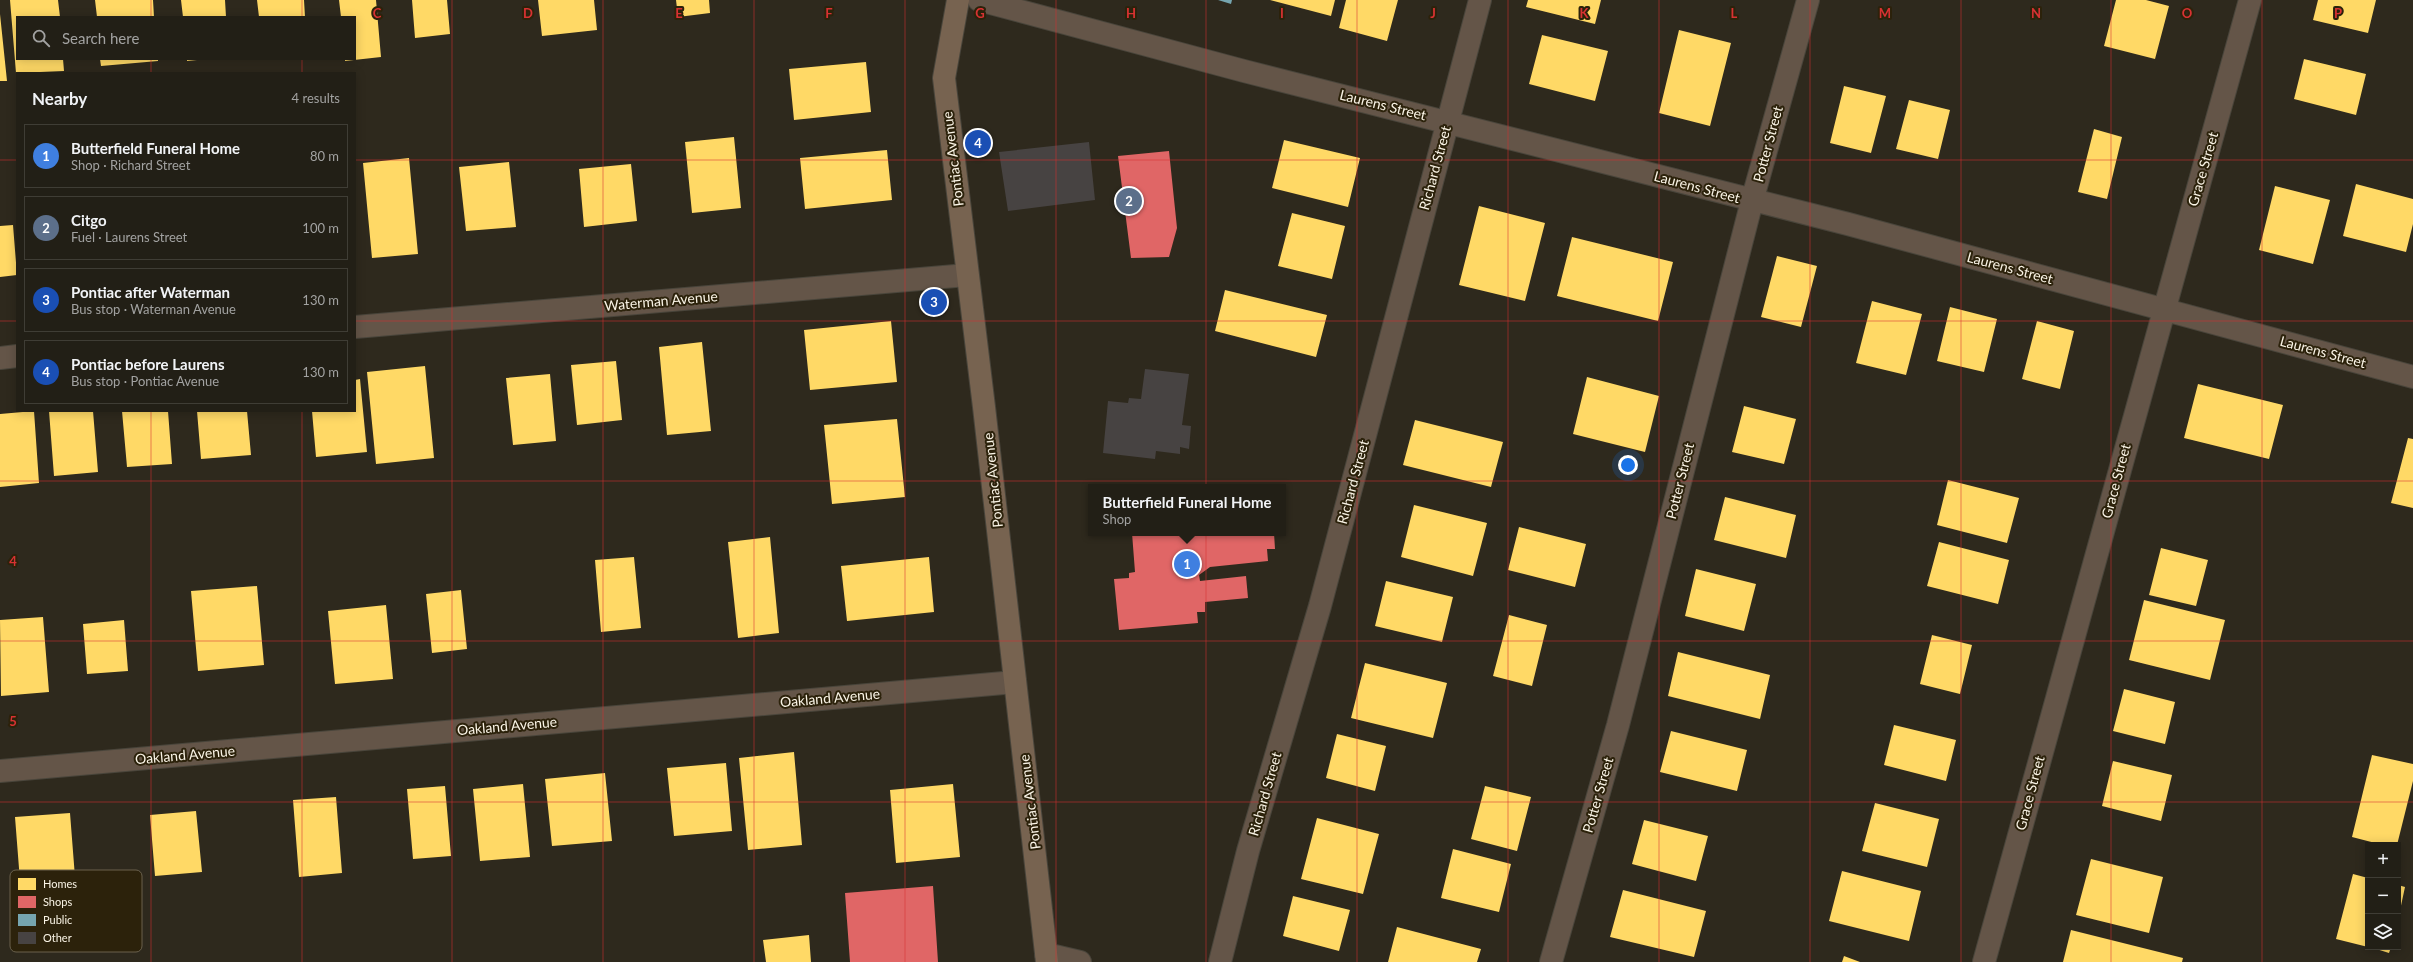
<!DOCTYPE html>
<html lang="en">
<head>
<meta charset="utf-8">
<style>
	:root { --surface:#221f16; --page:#2a271f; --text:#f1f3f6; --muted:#a2a2a1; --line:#3f3d35; --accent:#b45309 }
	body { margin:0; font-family:Lato,sans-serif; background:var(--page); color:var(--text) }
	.controls { position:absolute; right:12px; bottom:12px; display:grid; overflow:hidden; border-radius:0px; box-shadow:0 2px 10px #0003 }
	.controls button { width:36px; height:36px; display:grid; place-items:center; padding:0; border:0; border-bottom:1px solid var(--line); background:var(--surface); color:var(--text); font:20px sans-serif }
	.you { position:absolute; left:1628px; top:465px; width:14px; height:14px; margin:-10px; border:3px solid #fff; border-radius:50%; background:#1a73e8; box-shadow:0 0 0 6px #1a73e833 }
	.badge { display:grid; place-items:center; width:26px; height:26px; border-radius:50%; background:var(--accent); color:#fff; font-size:13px; font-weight:700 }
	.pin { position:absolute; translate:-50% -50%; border:2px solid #fff; box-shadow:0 1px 4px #0006 }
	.popup { position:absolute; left:1088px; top:484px; width:198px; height:52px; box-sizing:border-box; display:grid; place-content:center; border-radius:0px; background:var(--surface); filter:drop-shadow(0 1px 3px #0005); font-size:13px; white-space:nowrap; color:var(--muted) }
	.popup b { font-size:15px; color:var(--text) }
	.popup::after { content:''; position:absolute; left:50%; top:100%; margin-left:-8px; border:8px solid transparent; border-top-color:var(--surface) }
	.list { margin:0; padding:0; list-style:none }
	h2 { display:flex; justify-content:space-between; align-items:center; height:52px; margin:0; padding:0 16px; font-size:17px }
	h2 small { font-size:13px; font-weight:400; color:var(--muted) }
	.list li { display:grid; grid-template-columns:26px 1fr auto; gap:12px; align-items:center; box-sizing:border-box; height:64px; margin:0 8px 8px; padding:0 8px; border:1px solid var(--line); border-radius:0px }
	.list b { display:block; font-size:15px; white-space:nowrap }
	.list p { margin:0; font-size:13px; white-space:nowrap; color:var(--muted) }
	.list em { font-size:13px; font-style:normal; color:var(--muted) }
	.icon { flex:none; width:22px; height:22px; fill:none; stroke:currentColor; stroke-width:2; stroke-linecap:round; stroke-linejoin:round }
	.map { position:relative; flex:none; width:2413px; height:962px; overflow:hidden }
	.search { position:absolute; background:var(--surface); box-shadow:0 2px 10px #0003; left:16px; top:16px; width:340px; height:44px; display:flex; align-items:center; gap:10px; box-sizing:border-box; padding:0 14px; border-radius:0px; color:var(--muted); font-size:15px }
	.panel { position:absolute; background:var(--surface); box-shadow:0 2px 10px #0003; left:16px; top:72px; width:340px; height:340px; border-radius:0px }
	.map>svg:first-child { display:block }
	.homes { fill:#ffd966 }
	.shops { fill:#e06666 }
	.public { fill:#76a5af }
	.building { fill:#474342 }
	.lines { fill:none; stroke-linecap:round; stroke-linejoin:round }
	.minor-casing { stroke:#49453b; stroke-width:24 }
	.major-casing { stroke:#49453b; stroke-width:24 }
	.minor { stroke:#645548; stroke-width:22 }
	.major { stroke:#776350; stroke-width:22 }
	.grid { fill:none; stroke:#d83232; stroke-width:1; stroke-opacity:0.55 }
	.labels { text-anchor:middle; stroke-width:4; stroke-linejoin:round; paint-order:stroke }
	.street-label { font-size:14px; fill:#faf4e6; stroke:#2c220b }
	.key { fill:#2c220b; stroke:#6a614d; stroke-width:1 }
	.key-label { font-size:11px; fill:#faf4e6 }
	.grid-label { font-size:13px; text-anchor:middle; font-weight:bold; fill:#d83232; stroke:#2c220b; stroke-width:4; stroke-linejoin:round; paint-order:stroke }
</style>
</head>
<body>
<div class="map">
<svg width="2413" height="962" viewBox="0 0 2413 962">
	<rect width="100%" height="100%" fill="#2e291d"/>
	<path class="homes" d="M10 0H58L60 17H17V59H63L64 71 16 73Z
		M95 0H153L154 17H97Z
		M181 0H225L226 17H183Z
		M257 0H304L305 17H259Z
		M339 0H376L381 57 345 61V59H355V17H341Z
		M412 0H447L450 34 415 38Z
		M538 0H594L597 30 542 36Z
		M676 0H709L710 13 678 17Z
		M1270 0H1335L1331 16Z
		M1346 0H1398L1387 41 1339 28Z
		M1528 0H1601L1595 24 1526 7Z
		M2116 0H2146L2169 6 2155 59 2104 46Z
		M2318 0H2376L2368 33 2313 20Z
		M0 14 7 81H0Z
		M1679 30 1731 43 1710 126 1659 113Z
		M1542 35 1608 51 1595 101 1529 84Z
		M100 59H158V61L101 66Z
		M187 59H197V60L187 61Z
		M2304 59 2366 74 2356 115 2294 99Z
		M866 62 871 112 794 120 789 69Z
		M1844 86 1886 96 1871 153 1830 143Z
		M1909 100 1950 110 1938 159 1896 149Z
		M2094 129 2122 137 2107 199 2078 192Z
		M734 137 741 208 692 213 685 142Z
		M1284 140 1360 158 1348 207 1272 188Z
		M887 150 892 200 805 209 800 158Z
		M409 158 418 254 372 258 363 163Z
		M509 162 516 227 466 231 459 167Z
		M631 164 637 221 584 227 579 169Z
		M2356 184 2413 199V224L2406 252 2343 236Z
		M2275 186 2330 200 2313 264 2259 250Z
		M1479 206 1545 223 1525 301 1459 285Z
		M1292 213 1345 226 1332 279 1278 266Z
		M13 225 17 275 0 277V226Z
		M1572 237 1673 262 1658 321 1557 296Z
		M1777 256 1817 266 1801 327 1761 317Z
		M1225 290 1327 315 1316 357 1215 331Z
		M1872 301 1922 314 1906 375 1856 363Z
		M1950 307 1997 319 1984 372 1937 361Z
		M891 321 897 382 810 390 804 330Z
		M2037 321 2074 331 2060 389 2022 379Z
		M702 342 711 431 667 435 659 347Z
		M616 361 622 420 577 425 571 365Z
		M425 366 434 458 376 464 367 372Z
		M550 374 556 441 513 445 506 378Z
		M1587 377 1659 396 1645 452 1573 434Z
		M360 379 367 452 316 457 312 411H355V380Z
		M2198 384 2283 405 2269 459 2184 438Z
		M1744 406 1796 419 1784 464 1732 452Z
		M34 411 39 483 0 487V414Z
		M49 411H93L98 472 54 476Z
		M122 411H168L172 464 127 467Z
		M197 411H247L251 455 201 459Z
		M897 419 905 497 832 504 824 425Z
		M1415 420 1503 442 1491 487 1403 465Z
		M2408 438 2413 439V508L2391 503Z
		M1948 480 2019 498 2007 543 1937 525Z
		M1725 497 1796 515 1786 558 1714 540Z
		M1414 505 1487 523 1473 576 1401 557Z
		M1519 527 1586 544 1575 587 1508 570Z
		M770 537 779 633 738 638 728 542Z
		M1939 542 2009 560 1998 604 1927 586Z
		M2161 548 2208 560 2196 606 2149 595Z
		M634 557 641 628 601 632 595 560Z
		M929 557 934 612 847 621 841 566Z
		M1696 569 1756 584 1744 631 1685 616Z
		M1386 581 1453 597 1442 642 1375 626Z
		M257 586 264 665 198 671 191 591Z
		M461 590 467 649 432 653 426 594Z
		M2144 600 2225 620 2210 680 2129 660Z
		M386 605 393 679 335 684 328 611Z
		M1509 615 1547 625 1532 686 1493 676Z
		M43 617 49 692 1 696 0 620Z
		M124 620 128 671 87 674 83 624Z
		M1932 635 1972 645 1960 694 1920 684Z
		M1678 652 1770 675 1760 719 1668 696Z
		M1365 663 1447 683 1433 738 1351 718Z
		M2124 689 2175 702 2165 744 2113 731Z
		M1894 725 1956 740 1946 781 1884 765Z
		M1671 731 1747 750 1737 791 1660 772Z
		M1337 734 1386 746 1375 791 1326 778Z
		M794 752 802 845 748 850 739 758Z
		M2372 755 2413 764V781L2397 845H2383L2352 837Z
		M2113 761 2172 775 2161 821 2102 806Z
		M726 763 732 831 674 836 667 768Z
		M605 773 612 841 552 846 545 779Z
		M523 784 530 857 480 861 473 789Z
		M953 784 960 857 896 863 890 790Z
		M445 786 451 856 413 859 407 789Z
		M1485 786 1531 797 1517 851 1471 839Z
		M336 797 342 873 299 877 293 800Z
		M1875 803 1939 819 1927 867 1862 851Z
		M196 811 202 872 155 876 150 815Z
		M70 813 76 890 21 894 15 817Z
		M1317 818 1379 834 1363 894 1301 879Z
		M1644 820 1708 836 1696 881 1632 864Z
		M1453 849 1511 864 1499 912 1441 898Z
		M2091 859 2163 877 2149 933 2076 915Z
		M1842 871 1921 891 1909 941 1829 921Z
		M2353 874 2368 878V947L2336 939Z
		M2398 885 2405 887 2399 915H2398Z
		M1623 890 1706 911 1694 957 1610 937Z
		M1293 896 1350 910 1339 951 1283 936Z
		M1397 927 1481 949 1477 962H1388Z
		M2071 930 2183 958 2182 962H2063Z
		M809 935 811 962H766L763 940Z
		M2370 947H2391L2389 953Z
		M1844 956 1860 962H1842Z"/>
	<path class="shops" d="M1169 151 1177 228 1169 257 1131 258 1118 156Z
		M1132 533H1274L1275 549H1267L1268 561 1210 567 1199 575 1200 581 1246 576 1248 598 1205 602V612H1197L1198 623 1119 630 1114 579 1129 578V573L1135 572Z
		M933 886 938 962H850L845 893Z"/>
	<path class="public" d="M1218 0H1232L1231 4Z"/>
	<path class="building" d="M1089 142 1095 200 1008 211 999 152Z
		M1145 369 1189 374 1182 425 1191 426 1189 449 1180 447V454L1156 451 1155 459 1103 453 1108 401 1128 403 1129 398 1141 399Z"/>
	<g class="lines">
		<g class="minor-casing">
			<path id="minor" d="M979 0 1244 71 1848 224 2413 377
				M355 327 967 275
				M0 358 17 356
				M0 771 1015 682
				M1046 954 1080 962
				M1220 962 1248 851 1320 606 1480 0
				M1551 962 1618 725 1752 201 1808 0
				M1984 962 2250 0"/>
		</g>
		<g class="major-casing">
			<path id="major" d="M958 0 944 78 984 407 1047 962"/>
		</g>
		<use href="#minor" class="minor"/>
		<use href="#major" class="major"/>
	</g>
	<path class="grid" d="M151 0V17M302 0V17M452 0V962M603 0V962M754 0V962M905 0V962M1056 0V962M1206 0V962M1357 0V962M1508 0V962M1659 0V962M1810 0V962M1961 0V962M2111 0V962M2262 0V962M151 59V73M302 59V73M0 160H17M355 160H2413M0 321H17M355 321H2413M151 411V962M302 411V962M0 481H2413M0 641H2413M0 802H2413"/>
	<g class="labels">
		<g class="street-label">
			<text transform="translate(1383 105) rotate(14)" y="5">Laurens Street</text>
			<text transform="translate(1768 144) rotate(-75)" y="5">Potter Street</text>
			<text transform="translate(953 159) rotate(-97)" y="5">Pontiac Avenue</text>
			<text transform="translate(1435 168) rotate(-75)" y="5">Richard Street</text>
			<text transform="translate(2203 169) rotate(-74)" y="5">Grace Street</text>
			<text transform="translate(1697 187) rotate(15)" y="5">Laurens Street</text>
			<text transform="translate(2010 268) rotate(15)" y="5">Laurens Street</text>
			<text transform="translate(661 301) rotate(-5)" y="5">Waterman Avenue</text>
			<text transform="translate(2323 352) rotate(15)" y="5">Laurens Street</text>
			<text transform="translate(993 480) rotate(-96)" y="5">Pontiac Avenue</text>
			<text transform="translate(1680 481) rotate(-76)" y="5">Potter Street</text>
			<text transform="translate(2116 481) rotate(-75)" y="5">Grace Street</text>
			<text transform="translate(1353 482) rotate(-75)" y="5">Richard Street</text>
			<text transform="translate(830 698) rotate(-5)" y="5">Oakland Avenue</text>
			<text transform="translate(507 726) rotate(-5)" y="5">Oakland Avenue</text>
			<text transform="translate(185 755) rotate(-5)" y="5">Oakland Avenue</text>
			<text transform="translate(2030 793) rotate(-75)" y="5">Grace Street</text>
			<text transform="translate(1265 794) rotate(-74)" y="5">Richard Street</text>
			<text transform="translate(1598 795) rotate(-74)" y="5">Potter Street</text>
			<text transform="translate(1030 802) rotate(-97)" y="5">Pontiac Avenue</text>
		</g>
	</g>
	<rect x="10" y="870" width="132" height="82" rx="6" class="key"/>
	<rect x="18" y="878" width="18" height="12" fill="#ffd966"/>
	<rect x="18" y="896" width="18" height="12" fill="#e06666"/>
	<rect x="18" y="914" width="18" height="12" fill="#76a5af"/>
	<rect x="18" y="932" width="18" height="12" fill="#474342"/>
	<g class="key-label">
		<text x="43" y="888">Homes</text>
		<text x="43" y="906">Shops</text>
		<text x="43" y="924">Public</text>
		<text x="43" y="942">Other</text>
	</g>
	<g class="grid-label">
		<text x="377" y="18">C</text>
		<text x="528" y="18">D</text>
		<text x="679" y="18">E</text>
		<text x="829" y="18">F</text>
		<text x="980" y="18">G</text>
		<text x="1131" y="18">H</text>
		<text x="1282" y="18">I</text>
		<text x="1433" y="18">J</text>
		<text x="1584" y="18">K</text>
		<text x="1734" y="18">L</text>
		<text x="1885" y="18">M</text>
		<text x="2036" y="18">N</text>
		<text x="2187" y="18">O</text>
		<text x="2338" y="18">P</text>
		<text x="13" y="566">4</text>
		<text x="13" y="726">5</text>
	</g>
</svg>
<div class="controls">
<button>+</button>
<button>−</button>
<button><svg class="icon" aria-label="layers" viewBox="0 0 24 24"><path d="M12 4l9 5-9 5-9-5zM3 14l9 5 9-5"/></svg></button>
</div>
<div class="you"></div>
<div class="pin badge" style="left:1187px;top:564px;background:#3f7fe0">1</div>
<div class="popup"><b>Butterfield Funeral Home</b>Shop</div>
<div class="pin badge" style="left:1129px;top:201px;background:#5c6f8a">2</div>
<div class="pin badge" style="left:934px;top:302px;background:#1a4fb4">3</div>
<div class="pin badge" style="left:978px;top:143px;background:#1a4fb4">4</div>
<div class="search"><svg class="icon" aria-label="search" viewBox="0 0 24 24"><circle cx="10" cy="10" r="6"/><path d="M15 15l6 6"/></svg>Search here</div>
<section class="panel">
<h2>Nearby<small>4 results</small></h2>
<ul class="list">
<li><span class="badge" style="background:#3f7fe0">1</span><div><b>Butterfield Funeral Home</b><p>Shop · Richard Street</p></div><em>80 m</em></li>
<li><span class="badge" style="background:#5c6f8a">2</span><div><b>Citgo</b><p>Fuel · Laurens Street</p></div><em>100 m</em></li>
<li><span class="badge" style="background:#1a4fb4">3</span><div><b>Pontiac after Waterman</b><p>Bus stop · Waterman Avenue</p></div><em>130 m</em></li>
<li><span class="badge" style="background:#1a4fb4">4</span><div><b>Pontiac before Laurens</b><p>Bus stop · Pontiac Avenue</p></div><em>130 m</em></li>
</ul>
</section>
</div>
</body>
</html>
